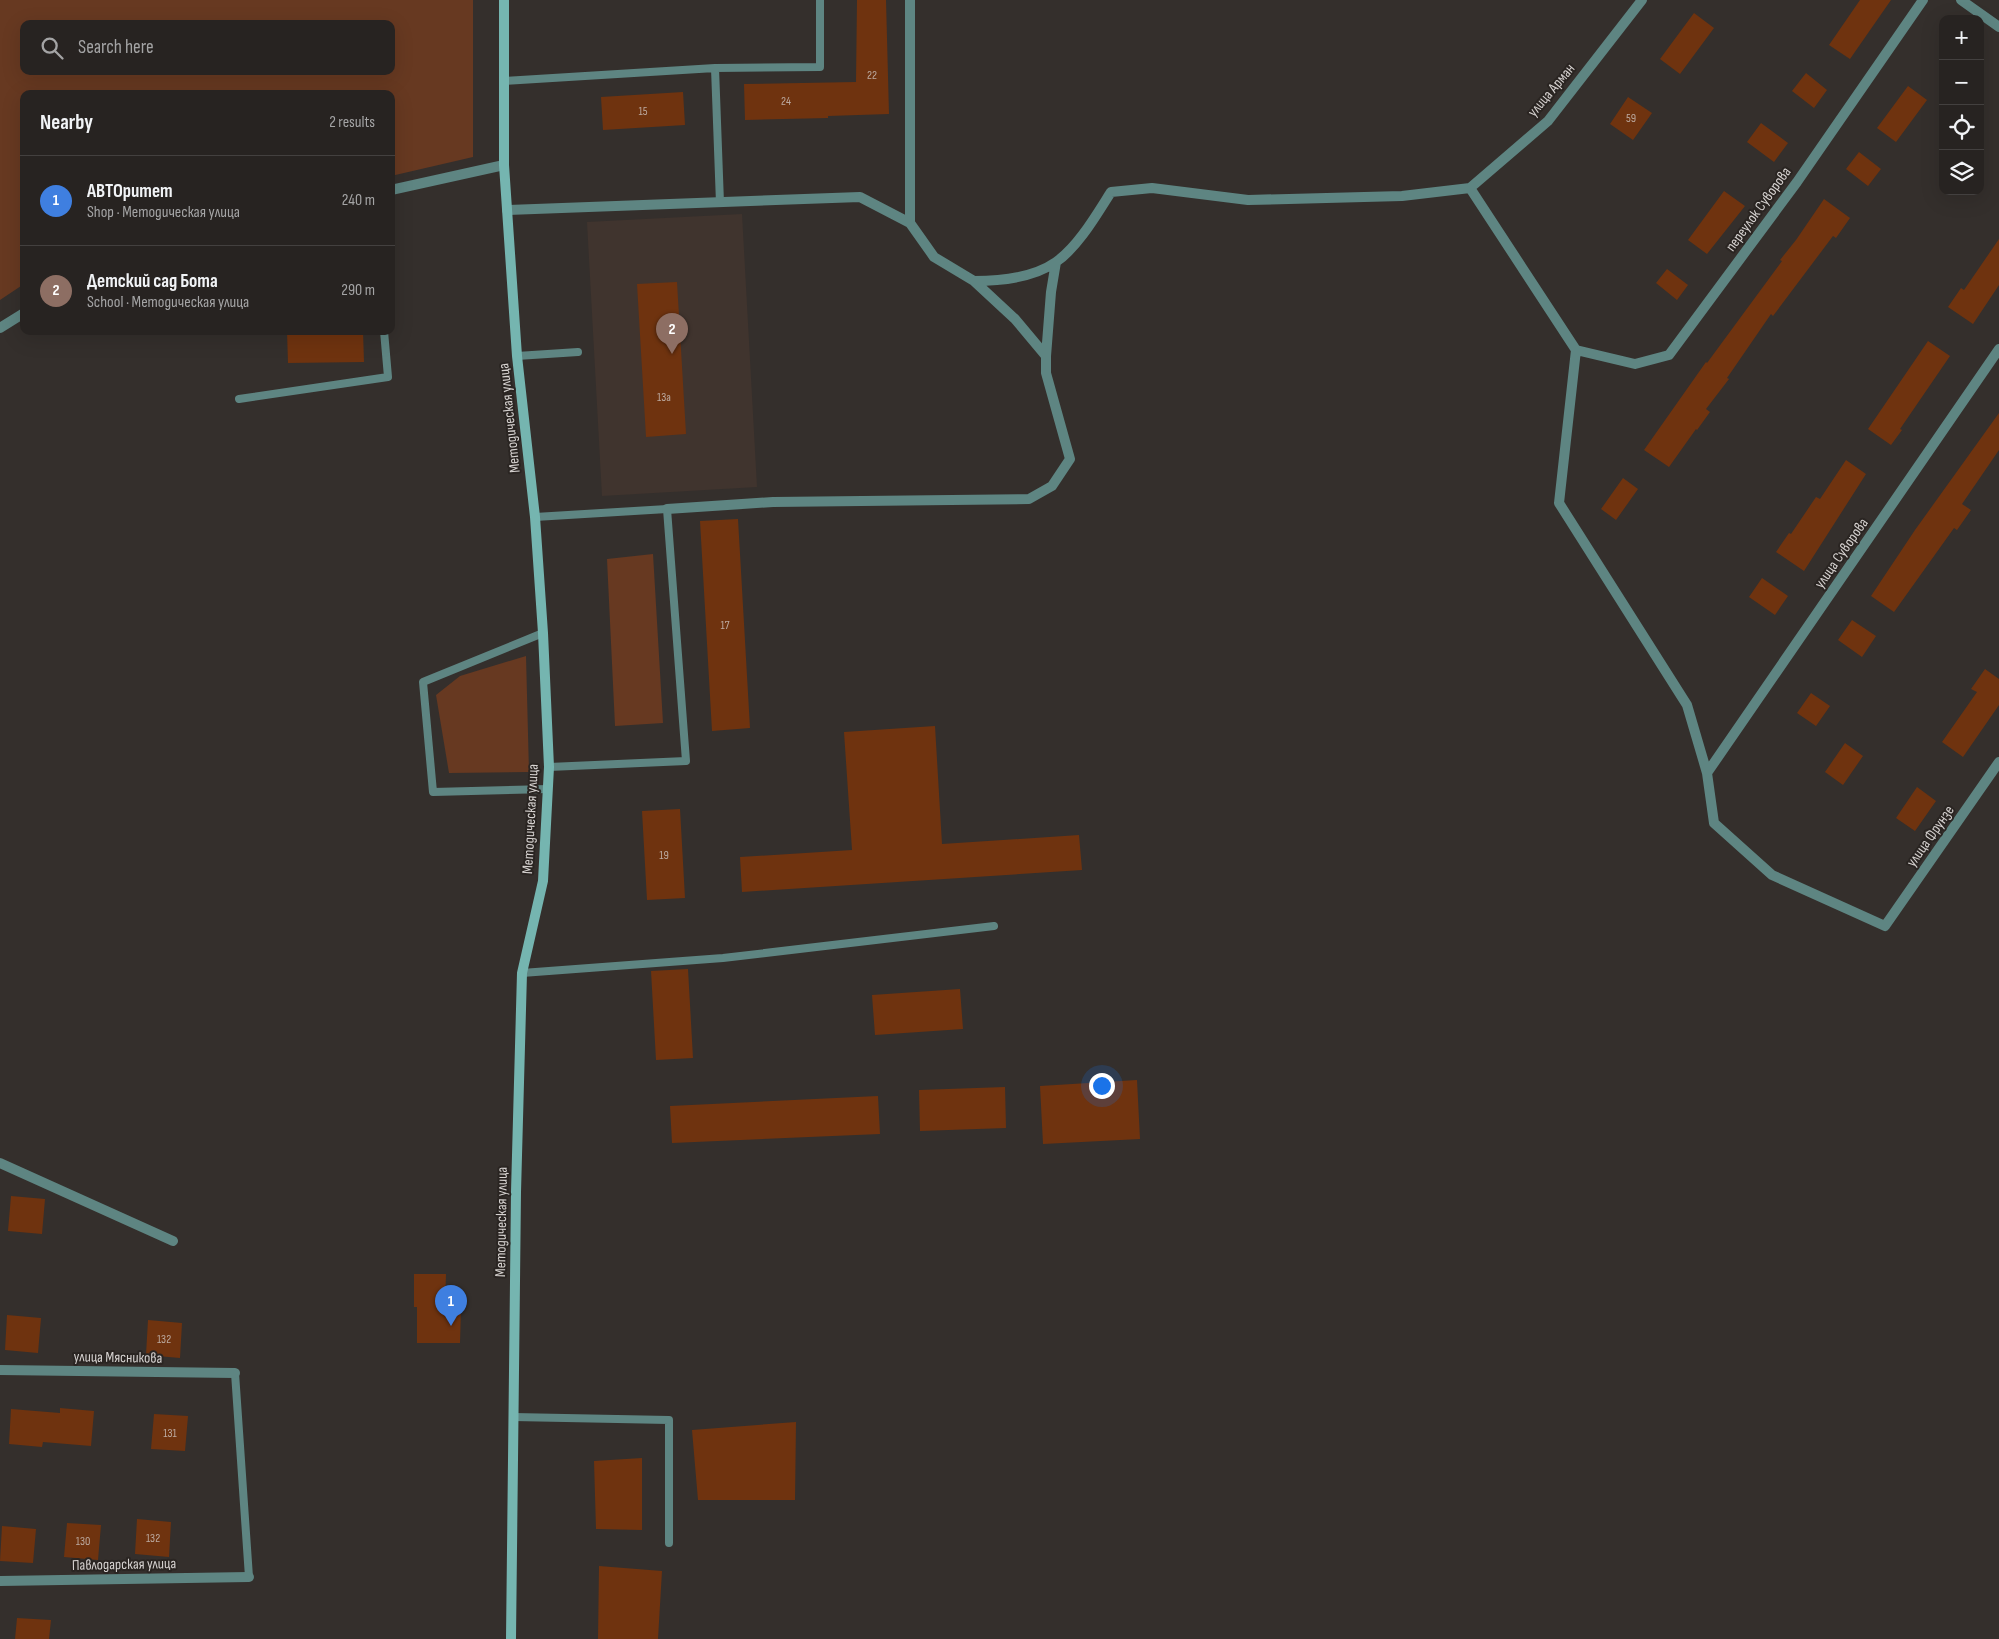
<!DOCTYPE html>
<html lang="en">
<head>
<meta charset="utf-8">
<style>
	:root { --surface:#272321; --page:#2f2b2a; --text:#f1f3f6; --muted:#a4a4a5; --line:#43403f; --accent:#bca0f2 }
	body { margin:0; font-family:"Sofia Sans Condensed",sans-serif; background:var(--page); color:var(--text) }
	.controls { position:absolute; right:15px; top:15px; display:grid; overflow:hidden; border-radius:10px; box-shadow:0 5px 20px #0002 }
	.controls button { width:45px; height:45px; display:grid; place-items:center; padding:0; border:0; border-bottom:1px solid var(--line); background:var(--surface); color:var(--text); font:25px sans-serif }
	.you { position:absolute; left:1101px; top:1085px; width:18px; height:18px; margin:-12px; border:4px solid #fff; border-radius:50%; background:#1a73e8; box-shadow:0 0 0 8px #1a73e833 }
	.badge { display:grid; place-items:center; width:32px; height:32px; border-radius:50%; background:var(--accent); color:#fff; font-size:16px; font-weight:700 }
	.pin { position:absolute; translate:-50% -41px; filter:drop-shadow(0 1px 2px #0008) }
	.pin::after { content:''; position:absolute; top:26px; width:18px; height:15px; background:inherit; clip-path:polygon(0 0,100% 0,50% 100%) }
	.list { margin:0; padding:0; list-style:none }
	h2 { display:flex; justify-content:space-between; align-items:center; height:65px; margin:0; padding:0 20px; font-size:21px }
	h2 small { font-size:16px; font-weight:400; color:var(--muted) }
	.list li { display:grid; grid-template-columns:32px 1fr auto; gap:15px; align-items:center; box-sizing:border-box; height:90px; padding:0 20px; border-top:1px solid var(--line) }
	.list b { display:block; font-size:19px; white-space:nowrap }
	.list p { margin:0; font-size:16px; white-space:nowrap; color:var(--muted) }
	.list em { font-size:16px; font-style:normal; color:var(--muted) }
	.icon { flex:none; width:28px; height:28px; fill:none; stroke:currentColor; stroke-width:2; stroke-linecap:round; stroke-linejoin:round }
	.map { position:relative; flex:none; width:1999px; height:1639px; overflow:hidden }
	.search { position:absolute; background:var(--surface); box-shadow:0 5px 20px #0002; left:20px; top:20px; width:375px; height:55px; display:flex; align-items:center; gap:12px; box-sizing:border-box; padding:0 18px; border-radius:10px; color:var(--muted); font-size:19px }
	.panel { position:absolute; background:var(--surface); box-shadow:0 5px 20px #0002; left:20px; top:90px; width:375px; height:245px; border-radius:10px }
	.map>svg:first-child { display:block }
	.built { fill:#40342e }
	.green { fill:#673921; fill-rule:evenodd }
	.building { fill:#6f330f }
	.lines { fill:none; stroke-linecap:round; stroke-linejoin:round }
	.lane { stroke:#5e8582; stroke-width:8 }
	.street { stroke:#5e8582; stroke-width:10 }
	.secondary { stroke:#75b5b0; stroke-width:10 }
	.labels { text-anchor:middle; stroke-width:4; stroke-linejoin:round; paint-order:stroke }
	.number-label { font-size:12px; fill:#bcaaa0 }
	.street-label { font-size:15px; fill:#d6d2d0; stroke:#2a2522 }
</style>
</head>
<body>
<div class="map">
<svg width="1999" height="1639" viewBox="0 0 1999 1639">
	<rect width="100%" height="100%" fill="#342f2c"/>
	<path class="built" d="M742 214 757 487 602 496 587 222Z"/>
	<path class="green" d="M0 0H473V157L391 176V94H24V284L0 300ZM24 24H391V71H24Z
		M653 554 663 723 615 726 607 559Z
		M526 656 529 772 449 773 436 695 460 676Z"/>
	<path class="building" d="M857 0H886L889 114 828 116V118L745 120 744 84 856 82Z
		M1860 0H1891L1850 59 1829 45Z
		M1694 13 1714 28 1680 74 1660 59Z
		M1806 73 1827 90 1814 108 1792 91Z
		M1908 86 1927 100 1896 142 1877 128Z
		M683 92 685 125 603 130 601 97Z
		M1628 97 1652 113 1633 140 1610 124Z
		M1761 123 1788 143 1774 162 1747 142Z
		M1859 152 1881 169 1868 186 1846 169Z
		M1724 191 1745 206 1707 254 1688 240Z
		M1824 199 1850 218 1836 238 1833 236 1773 316 1771 314 1727 378 1729 379 1706 409 1710 412 1697 430 1696 429 1669 467 1644 450 1706 362 1707 363 1782 261 1780 260 1796 240Z
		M1999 239V285L1973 324 1948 307 1961 288 1964 290Z
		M1667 269 1688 285 1677 300 1656 283Z
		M677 282 686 434 646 437 637 284Z
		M287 331H363L364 362 288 363Z
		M1928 341 1950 356 1900 429 1902 430 1891 445 1868 429Z
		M1999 413V450L1962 504 1971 510 1957 530 1954 528 1894 612 1871 596 1915 530Z
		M1846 460 1866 474 1804 571 1776 552 1789 533 1791 534 1816 497 1820 499Z
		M1623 478 1638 489 1616 520 1601 509Z
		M738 519 750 728 712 731 700 521Z
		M1762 578 1788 596 1775 615 1749 597Z
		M1852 620 1876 636 1862 657 1838 640Z
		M1985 669 1999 679V705L1963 757 1942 742 1977 692 1971 689Z
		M1811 693 1830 706 1816 726 1797 713Z
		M935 726 942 844 1079 835 1082 870 742 892 740 857 852 850 844 732Z
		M1845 743 1863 756 1843 785 1825 772Z
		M1917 787 1936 801 1915 831 1896 818Z
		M680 809 685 898 647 900 642 811Z
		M688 969 693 1058 656 1060 651 971Z
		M960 989 963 1029 875 1035 872 995Z
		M1137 1080 1140 1139 1043 1144 1040 1086Z
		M1005 1087 1006 1128 920 1131 919 1090Z
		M878 1096 880 1134 672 1143 670 1106Z
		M11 1196 45 1199 42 1234 8 1231Z
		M414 1274H446L445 1307H461L460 1343H417V1307H414Z
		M7 1315 41 1318 38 1353 5 1350Z
		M148 1320 182 1323 180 1358 146 1355Z
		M60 1408 94 1411 91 1446 43 1442 42 1447 9 1444 11 1409 60 1413Z
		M154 1414 188 1416 185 1451 151 1449Z
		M796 1422 795 1500H698L692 1430Z
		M642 1458V1530L596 1529 594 1461Z
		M137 1519 171 1522 169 1557 135 1554Z
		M67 1523 101 1525 98 1560 64 1557Z
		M2 1526 36 1529 33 1563 0 1561Z
		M599 1566 662 1571 658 1639H598Z
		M17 1618 51 1620 49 1639H15Z"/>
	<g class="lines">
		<path class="lane" d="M715 68 720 203
			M503 81 715 68 820 67V0
			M517 356 578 352
			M239 399 388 377 384 331
			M535 517 667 509 686 761 549 767
			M543 633 423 682 433 792 548 789
			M522 973 723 958 994 926
			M235 1373 249 1577
			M513 1417 669 1420V1543"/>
		<path class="street" d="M1961 0 1999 27
			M1470 188 1576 350 1559 503 1687 705 1707 773 1714 823 1772 875 1885 926 1999 762
			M1470 188 1548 121 1642 0
			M391 190 504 165
			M507 210 860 197 910 223 934 257 974 281 1015 319 1046 356
			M910 223V0
			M974 281C1001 281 1033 278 1056 262 1078 247 1097 214 1111 192L1152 188 1248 200 1402 196 1470 188
			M0 328 24 313
			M1576 350 1635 364 1669 355 1797 182 1923 0
			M667 509 773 502 1029 499 1052 486 1070 459 1046 373V356L1051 292 1056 262
			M1707 773 1999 349
			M0 1163 173 1241
			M0 1370 235 1373
			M0 1581 249 1577"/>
		<path class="secondary" d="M504 0V165L517 356 535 517 543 633 549 767 543 881 522 973 516 1192 511 1639"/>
	</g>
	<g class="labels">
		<g class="number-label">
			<text x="872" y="79">22</text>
			<text x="786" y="105">24</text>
			<text x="643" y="115">15</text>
			<text x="1631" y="122">59</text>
			<text x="664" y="401">13а</text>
			<text x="725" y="629">17</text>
			<text x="664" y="859">19</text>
			<text x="164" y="1343">132</text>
			<text x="170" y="1437">131</text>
			<text x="153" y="1542">132</text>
			<text x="83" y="1545">130</text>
		</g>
		<g class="street-label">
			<text transform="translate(1551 90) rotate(-50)" y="5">улица Арман</text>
			<text transform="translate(1758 209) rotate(-54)" y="5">переулок Суворова</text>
			<text transform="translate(509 418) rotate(-96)" y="5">Методическая улица</text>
			<text transform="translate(1841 553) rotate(-55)" y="5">улица Суворова</text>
			<text transform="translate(530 819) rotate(-87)" y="5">Методическая улица</text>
			<text transform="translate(1930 836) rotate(-55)" y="5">улица Фрунзе</text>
			<text transform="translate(501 1222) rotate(-89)" y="5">Методическая улица</text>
			<text transform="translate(118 1357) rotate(1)" y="5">улица Мясникова</text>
			<text transform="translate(124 1564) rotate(-1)" y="5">Павлодарская улица</text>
		</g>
	</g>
</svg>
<div class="controls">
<button>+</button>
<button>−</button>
<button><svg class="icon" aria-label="locate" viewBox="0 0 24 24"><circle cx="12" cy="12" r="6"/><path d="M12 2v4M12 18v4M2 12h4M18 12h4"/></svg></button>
<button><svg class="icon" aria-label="layers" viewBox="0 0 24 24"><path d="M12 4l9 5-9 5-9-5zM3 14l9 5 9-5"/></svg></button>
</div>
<div class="you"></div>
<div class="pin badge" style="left:451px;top:1326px;background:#3f7fe0">1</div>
<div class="pin badge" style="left:672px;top:354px;background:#8d6e63">2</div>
<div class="search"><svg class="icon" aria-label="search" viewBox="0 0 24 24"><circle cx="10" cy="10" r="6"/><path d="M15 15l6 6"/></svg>Search here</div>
<section class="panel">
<h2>Nearby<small>2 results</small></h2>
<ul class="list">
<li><span class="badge" style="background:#3f7fe0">1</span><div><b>АВТОритет</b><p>Shop · Методическая улица</p></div><em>240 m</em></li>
<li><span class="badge" style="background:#8d6e63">2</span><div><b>Детский сад Бота</b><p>School · Методическая улица</p></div><em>290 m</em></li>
</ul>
</section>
</div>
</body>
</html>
